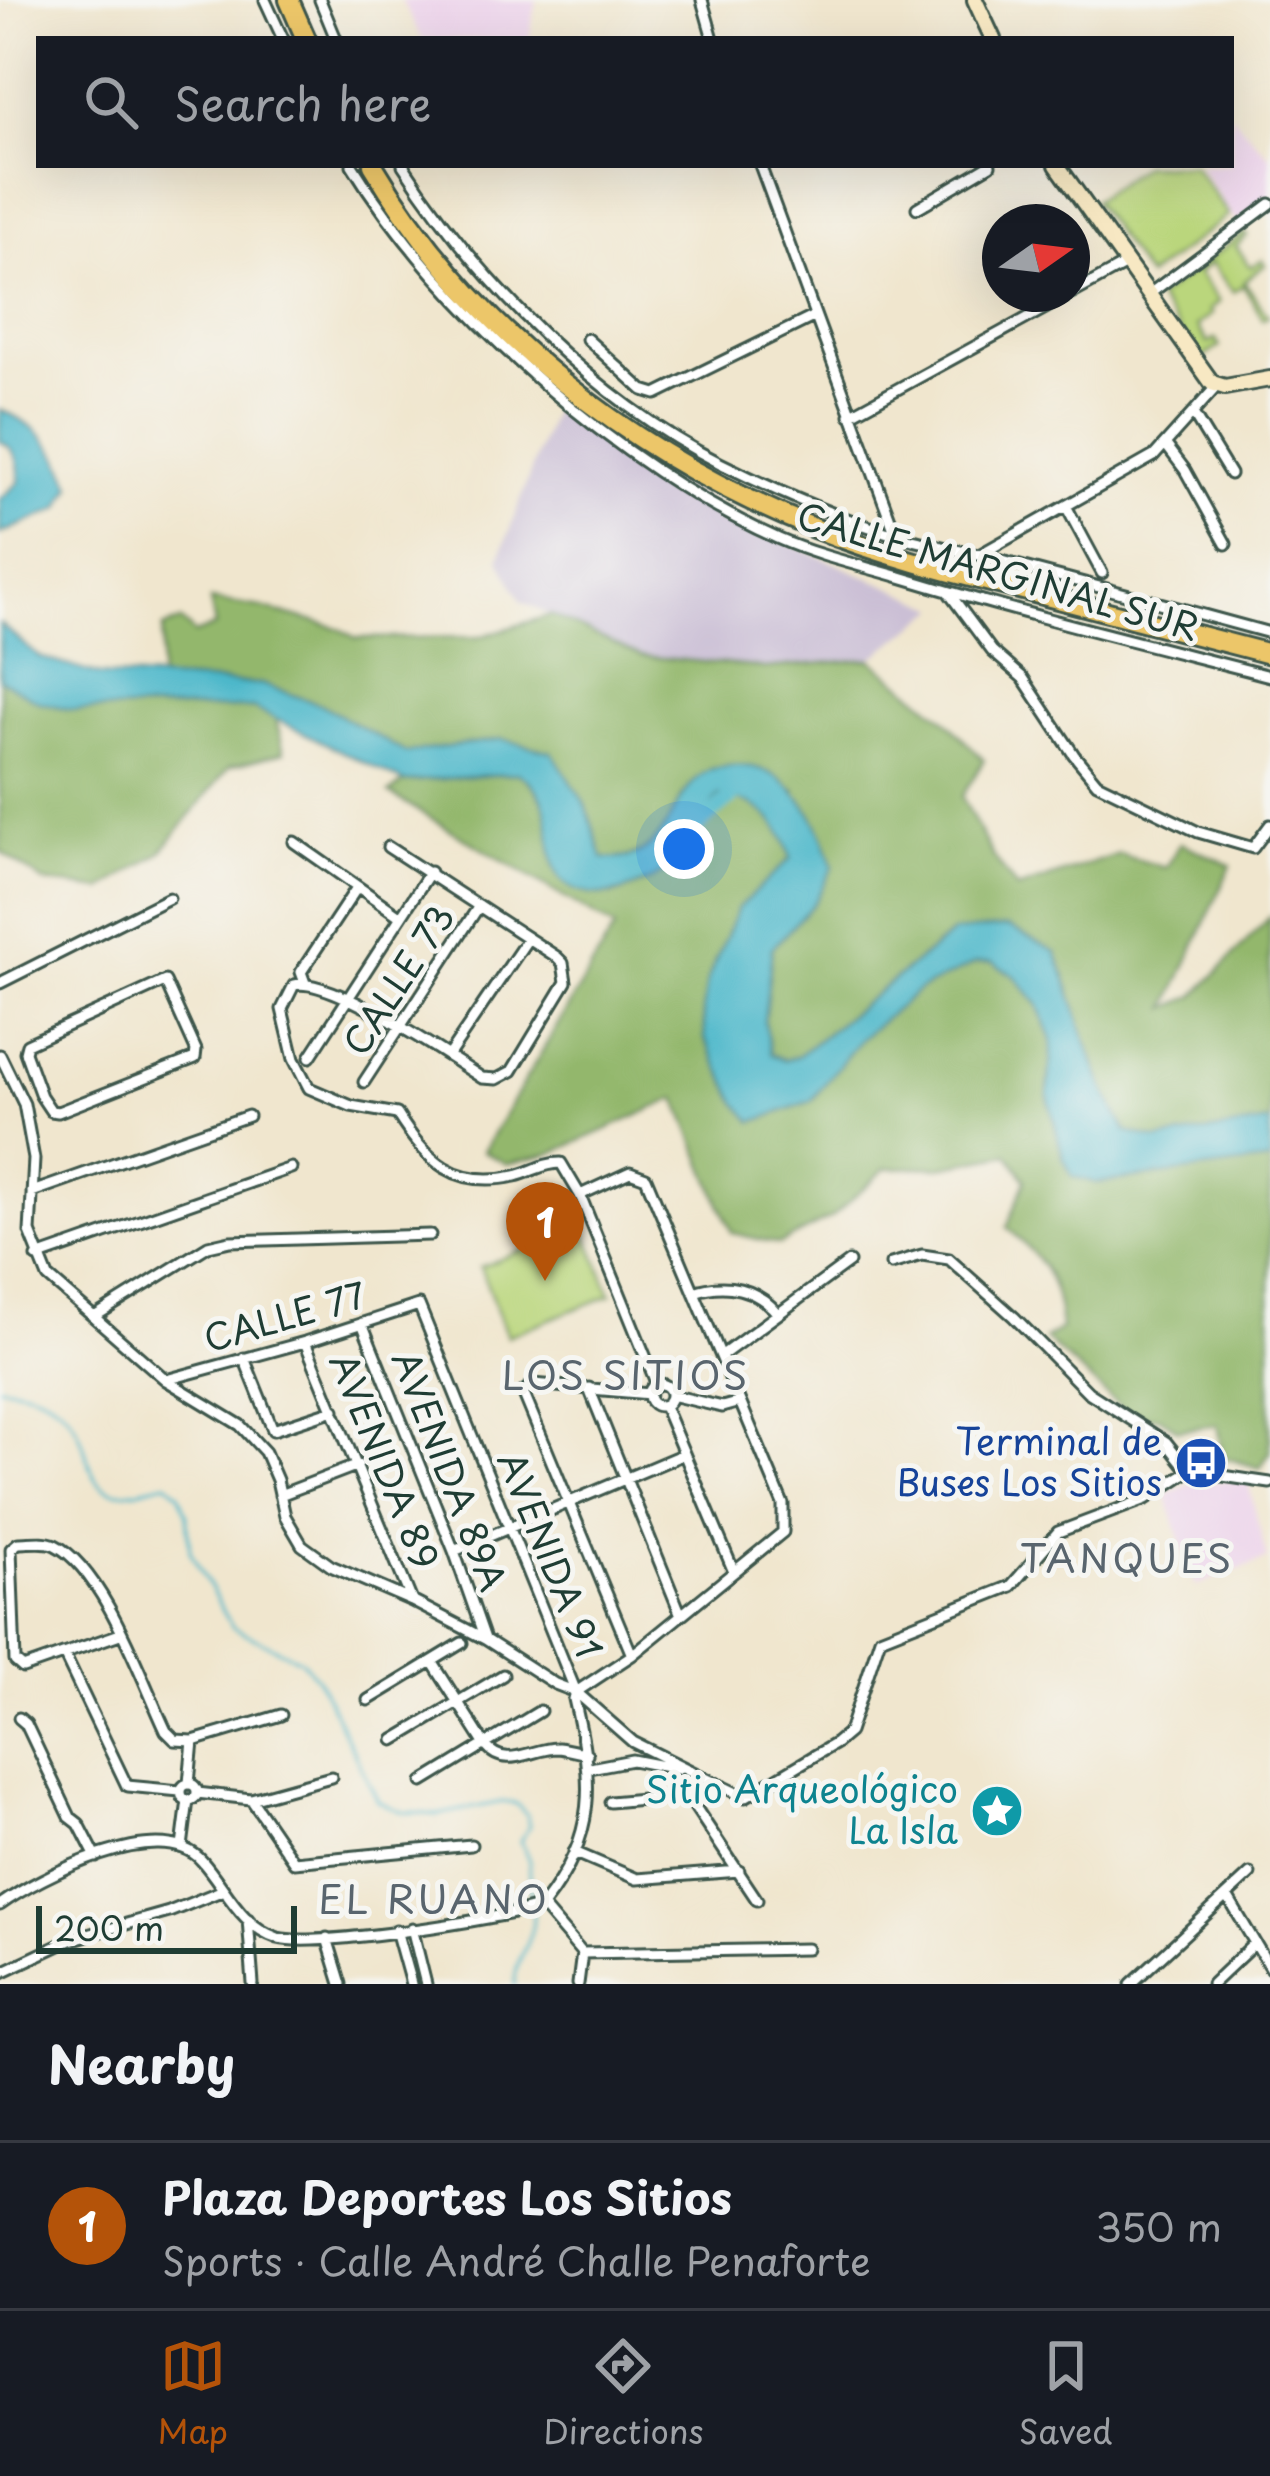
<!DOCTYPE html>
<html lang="en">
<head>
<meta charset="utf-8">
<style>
	:root { --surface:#171b24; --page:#20242c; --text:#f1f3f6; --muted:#9ea1a6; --line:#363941; --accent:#b45309 }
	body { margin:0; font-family:"Playpen Sans",sans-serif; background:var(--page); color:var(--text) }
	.compass { position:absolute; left:982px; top:204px; width:108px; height:108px; border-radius:50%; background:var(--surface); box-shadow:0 12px 48px #0002; rotate:76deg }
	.scale { position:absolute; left:36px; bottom:30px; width:261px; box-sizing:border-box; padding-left:12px; border:6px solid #1f3d34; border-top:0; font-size:33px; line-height:42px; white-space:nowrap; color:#1f3d34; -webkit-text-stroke:9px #f6f6f2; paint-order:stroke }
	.you { position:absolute; left:684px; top:849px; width:42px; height:42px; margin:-30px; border:9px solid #fff; border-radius:50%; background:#1a73e8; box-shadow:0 0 0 18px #1a73e833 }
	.badge { display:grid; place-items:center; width:78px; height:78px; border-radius:50%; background:var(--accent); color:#fff; font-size:39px; font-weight:700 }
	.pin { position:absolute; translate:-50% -99px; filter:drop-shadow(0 3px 6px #0008) }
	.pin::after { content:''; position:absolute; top:63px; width:42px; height:36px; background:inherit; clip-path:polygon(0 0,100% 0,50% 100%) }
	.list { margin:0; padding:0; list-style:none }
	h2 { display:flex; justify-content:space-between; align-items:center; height:156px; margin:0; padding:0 48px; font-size:51px }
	h2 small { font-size:39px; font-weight:400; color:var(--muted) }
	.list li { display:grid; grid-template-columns:78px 1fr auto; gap:36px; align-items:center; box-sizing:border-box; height:168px; padding:0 48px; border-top:3px solid var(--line) }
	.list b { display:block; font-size:45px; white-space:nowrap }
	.list p { margin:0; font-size:39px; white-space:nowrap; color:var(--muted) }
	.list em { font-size:39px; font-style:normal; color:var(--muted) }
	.icon { flex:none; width:66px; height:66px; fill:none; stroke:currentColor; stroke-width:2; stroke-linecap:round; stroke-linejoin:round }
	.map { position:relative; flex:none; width:1270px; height:1984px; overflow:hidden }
	.search { position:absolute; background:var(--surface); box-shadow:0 12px 48px #0002; left:36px; right:36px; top:36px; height:132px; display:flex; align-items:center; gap:30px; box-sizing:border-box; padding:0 42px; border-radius:0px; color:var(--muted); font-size:45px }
	.sheet { height:324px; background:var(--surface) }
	nav { display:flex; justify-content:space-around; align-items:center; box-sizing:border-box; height:168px; border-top:3px solid var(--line); background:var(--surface); font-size:33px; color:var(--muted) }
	nav a { display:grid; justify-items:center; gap:6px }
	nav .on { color:var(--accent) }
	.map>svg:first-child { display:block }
	.built { fill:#ecd1ea }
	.industrial { fill:#cbbfd5 }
	.green { fill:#bad67c; stroke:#6c8a58; stroke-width:3 }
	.forest { fill:#93b76c; stroke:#597a50; stroke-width:3 }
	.water { fill:#4eb8ca; stroke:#367a7f; stroke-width:3 }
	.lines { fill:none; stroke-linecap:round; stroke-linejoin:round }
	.stream { stroke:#4eb8ca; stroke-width:3 }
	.river { stroke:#4eb8ca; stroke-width:15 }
	.street-casing { stroke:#3e564b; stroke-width:15 }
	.secondary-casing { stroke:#3e564b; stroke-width:20 }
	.highway-casing { stroke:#3e564b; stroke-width:24 }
	.street { stroke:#fff; stroke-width:9 }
	.secondary { stroke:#f7e8c3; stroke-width:14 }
	.highway { stroke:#ecc669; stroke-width:18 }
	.labels { text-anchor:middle; stroke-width:10; stroke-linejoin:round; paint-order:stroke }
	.street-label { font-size:36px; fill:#1f3d34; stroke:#f6f6f2 }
	.transit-label { font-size:36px; fill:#164399; stroke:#f6f6f2; text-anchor:end }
	.culture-label { font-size:36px; fill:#0d838f; stroke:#f6f6f2; text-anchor:end }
	.neighbourhood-label { font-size:39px; letter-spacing:3px; fill:#59656e; stroke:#f6f6f2 }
</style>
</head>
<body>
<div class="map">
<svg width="1270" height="1984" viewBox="0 0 1270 1984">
	<rect width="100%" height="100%" fill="#f6f6f2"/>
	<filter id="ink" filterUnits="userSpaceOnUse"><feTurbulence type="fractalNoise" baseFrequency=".00833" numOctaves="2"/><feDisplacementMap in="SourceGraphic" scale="24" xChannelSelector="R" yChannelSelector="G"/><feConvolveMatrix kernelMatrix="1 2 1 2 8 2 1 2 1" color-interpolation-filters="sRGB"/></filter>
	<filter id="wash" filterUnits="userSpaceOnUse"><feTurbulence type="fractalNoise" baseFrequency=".004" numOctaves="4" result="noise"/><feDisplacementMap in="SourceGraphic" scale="48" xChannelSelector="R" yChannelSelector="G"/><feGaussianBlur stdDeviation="2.7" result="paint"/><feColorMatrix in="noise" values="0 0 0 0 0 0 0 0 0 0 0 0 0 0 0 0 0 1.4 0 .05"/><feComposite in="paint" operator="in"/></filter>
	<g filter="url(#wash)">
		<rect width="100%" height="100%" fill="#f0e6ce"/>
		<path class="built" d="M401 0H537L529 39H422Z
			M1231 114 1270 157V198L1238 224 1198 165H1231Z
			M1200 1481 1248 1482 1267 1559 1195 1586 1166 1494Z"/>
		<path class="industrial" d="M556 402 662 476 778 539 939 608 871 659 765 668 641 656 522 602 499 559Z"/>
		<path class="green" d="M1143 165H1193L1229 215 1147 277 1093 201Z
			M1245 232 1247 236 1236 246 1251 267 1262 260 1265 265 1244 281 1268 316 1263 319 1243 285 1233 292 1211 263 1198 273 1219 302 1209 310 1212 314 1197 326 1208 343 1215 339 1220 346 1200 360 1157 298Z
			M584 1226 611 1295 507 1336 480 1267Z"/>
		<path class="forest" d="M210 600 262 608 338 628 356 638 479 637 551 615 642 656 765 668 871 659 943 717 984 760 962 797 992 855 1017 889 1119 854 1166 868 1180 843 1231 865 1167 1008 1195 996 1270 917V1122L1158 1140 1127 1132C1093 1078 1080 1012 1056 952L953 932 798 1056 785 1060 771 1054 764 1023 772 948 815 902 795 789 683 795C664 832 650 863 602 858L586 805 502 739 406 753 322 705 261 684 159 679 163 628 181 621 195 634 215 626Z
			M0 644 29 669 272 704 284 752 229 767 160 853 102 890 44 882 0 851Z
			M518 773C549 791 553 831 554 865L612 895C640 886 671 874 688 847 699 829 705 812 719 795 763 802 778 817 791 858L776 875 705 1040 753 1122 811 1101 860 1039 919 990 976 963 992 962 1015 976 1038 1004 1052 1040 1048 1096 1063 1157 1270 1161V1452L1260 1468 1223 1457 1217 1425 1178 1430 1160 1417 1129 1415 1045 1339 1061 1329C1057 1277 1043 1262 1007 1227L1026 1180 1008 1154 940 1167 886 1168 832 1217 779 1244 732 1233 677 1098 553 1153 507 1164 483 1151 615 928 389 793 404 782Z"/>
		<path class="water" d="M0 410C37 422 59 451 72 486L59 509 0 534V499L19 482C20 465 17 449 0 441Z
			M0 624 39 657 100 675 261 684 322 705 406 753 502 739 552 752 586 805 603 858C675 866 663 794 711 769 714 768 725 767 729 766 787 760 820 817 833 867L815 902 772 948 764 1022 771 1054 785 1060 798 1056 954 932 1008 927 1056 952C1080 1012 1092 1078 1127 1132L1158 1140 1270 1122V1161L1096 1183 1072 1176 1063 1157 1048 1096 1052 1040 1038 1004 1015 976 992 962 976 963 919 990 860 1039 811 1101 753 1122 738 1104 705 1039 703 1011 707 981 738 908 791 858C779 819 759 801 719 795 704 813 699 834 686 852 671 871 646 884 623 891 599 899 560 895 554 864 546 829 555 794 518 773L404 782 253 708 73 710 39 702 0 679Z"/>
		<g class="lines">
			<path class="stream" d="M0 1386C108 1395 70 1480 112 1491 130 1495 149 1486 167 1483L179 1493 187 1515 190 1551 232 1627 301 1660 317 1678 378 1801 402 1812 437 1815 502 1802 517 1804 527 1815 529 1826 521 1841 529 1861 532 1903
				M515 1984C514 1958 535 1940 533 1912"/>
			<path class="river" d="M685 836 740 790 746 794"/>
		</g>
	</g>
	<g filter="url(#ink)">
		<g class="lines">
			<g class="street-casing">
				<path id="street" d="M265 0 283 39
					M320 0 336 39
					M702 0 713 39
					M352 165C442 312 621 469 779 539 818 556 859 565 900 577 1022 614 1146 644 1270 676
					M403 165C478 281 596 400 720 463 776 491 838 518 898 536 933 546 970 552 1005 562 1093 585 1182 609 1270 633
					M760 165 896 535
					M917 208 990 165
					M1148 295 1270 204
					M587 339 643 390 656 394 815 316
					M850 415 1126 264
					M1194 415 1230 474
					M1166 445 1185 470 1226 544
					M1066 506 1102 573
					M979 555 1154 456 1217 386
					M949 593 992 651 1023 678 1074 755 1097 783 1198 832 1253 848 1270 825
					M294 842 401 917
					M388 847 557 957 563 963 566 982 512 1071 497 1079 482 1078C447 1055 330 976 294 985L282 1009 294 1059 309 1088 351 1106 397 1114C426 1161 455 1189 515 1176 532 1172 543 1163 561 1163L580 1195 657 1385
					M165 981 196 1050 195 1058 58 1112 51 1111 41 1096 25 1052 27 1044Z
					M0 983 169 898
					M305 983 301 972 356 889
					M0 1055 24 1104 34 1159 30 1232 48 1277 166 1380 240 1425 265 1452 277 1480 285 1516 302 1545 331 1566 412 1601 485 1639 555 1684 576 1692 633 1742 695 1773
					M448 1056 527 940
					M310 1057 430 872
					M364 1082 479 906
					M32 1192 248 1116
					M580 1195 630 1172 646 1178 783 1504V1532L734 1572
					M37 1257 291 1168
					M891 1264 922 1255 949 1259 1014 1317 1088 1392 1166 1442 1189 1471
					M694 1292C725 1281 757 1288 778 1314
					M94 1317 208 1246 230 1241 430 1235
					M362 1323 454 1551 485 1639
					M305 1342 412 1601
					M721 1356 849 1262
					M244 1358 273 1430 334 1410
					M649 1395a11 11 0 1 1 22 0a11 11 0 1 1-22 0Z
					M589 1388 681 1615
					M671 1395 722 1407 740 1402
					M280 1495 358 1465
					M454 1551 684 1454
					M120 1634 23 1668 15 1661 11 1549 18 1543C30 1543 45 1540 55 1545 104 1569 143 1683 166 1731L175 1740 193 1741 281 1715
					M64 1654 127 1786 180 1791
					M632 1655 523 1392 533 1384 650 1394
					M433 1663 485 1745C506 1771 531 1748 558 1748 567 1749 578 1752 587 1754
					M576 1692 632 1655 734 1572 664 1406
					M368 1700 462 1643
					M19 1718 26 1724 70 1817 79 1824 96 1857
					M394 1740 503 1675
					M590 1768 632 1760 678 1769
					M695 1773 745 1797 836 1743 849 1732 880 1638 1011 1586 1058 1532 1146 1499 1189 1471 1270 1483
					M423 1782 540 1711
					M189 1783 193 1741
					M181 1792a8 8 0 1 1 16 0a8 8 0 1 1-16 0Z
					M197 1793 251 1799 294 1862 471 1845
					M251 1799 331 1777
					M610 1802 687 1795 757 1900
					M182 1847 188 1800
					M574 1852 637 1879 739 1871
					M1227 1896 1270 1968
					M0 1905C39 1877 161 1814 202 1861 226 1888 240 1926 278 1938 315 1948 501 1919 542 1906 598 1834 594 1783 574 1699L576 1692 419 1305 305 1342 166 1380
					M542 1906 582 1953 578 1984
					M248 1919 253 1984
					M412 1928 426 1984
					M396 1930 411 1984
					M327 1938 341 1984
					M582 1953 807 1949
					M0 1973 70 1940 169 1912 221 1891
					M1131 1984 1250 1874
					M1212 1984 1255 1943"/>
			</g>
			<g class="secondary-casing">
				<path id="secondary" d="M975 0 993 39
					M1057 165 1212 383 1225 387 1270 379"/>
			</g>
			<g class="highway-casing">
				<path id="highway" d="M289 0 306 39
					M373 165C472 332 635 457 814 528 882 555 953 573 1023 590 1106 612 1188 633 1270 654"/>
			</g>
			<use href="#street" class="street"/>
			<use href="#secondary" class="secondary"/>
			<use href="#highway" class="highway"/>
		</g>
	</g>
	<defs>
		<g id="bus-disc" transform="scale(2.7)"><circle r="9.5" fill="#1a4fb4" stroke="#f6f6f2"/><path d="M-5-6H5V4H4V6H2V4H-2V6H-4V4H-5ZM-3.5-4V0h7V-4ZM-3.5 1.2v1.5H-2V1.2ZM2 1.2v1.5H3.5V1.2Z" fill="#fff"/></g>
		<g id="sight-disc" transform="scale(2.7)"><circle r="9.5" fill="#0f9aa8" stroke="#f6f6f2"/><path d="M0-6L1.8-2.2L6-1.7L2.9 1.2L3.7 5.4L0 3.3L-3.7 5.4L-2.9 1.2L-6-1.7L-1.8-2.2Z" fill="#fff"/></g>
	</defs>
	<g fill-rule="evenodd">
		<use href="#bus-disc" x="1201" y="1463"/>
		<use href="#sight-disc" x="997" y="1811"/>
	</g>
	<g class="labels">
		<g class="street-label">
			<text transform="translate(998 572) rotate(16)" y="13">CALLE MARGINAL SUR</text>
			<text transform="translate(399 980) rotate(-57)" y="13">CALLE 73</text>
			<text transform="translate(285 1317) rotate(-16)" y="13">CALLE 77</text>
			<text transform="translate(384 1461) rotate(68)" y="13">AVENIDA 89</text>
			<text transform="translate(449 1471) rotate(69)" y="13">AVENIDA 89A</text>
			<text transform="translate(550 1555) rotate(68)" y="13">AVENIDA 91</text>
		</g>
		<g class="transit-label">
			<text x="1162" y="1455">Terminal de<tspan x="1162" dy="41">Buses Los Sitios</tspan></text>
		</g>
		<g class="culture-label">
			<text x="958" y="1803">Sitio Arqueológico<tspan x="958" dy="41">La Isla</tspan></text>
		</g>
		<g class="neighbourhood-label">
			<text x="626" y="1390">LOS SITIOS</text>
			<text x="1127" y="1573">TANQUES</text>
			<text x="434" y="1914">EL RUANO</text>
		</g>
	</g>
</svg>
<svg class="compass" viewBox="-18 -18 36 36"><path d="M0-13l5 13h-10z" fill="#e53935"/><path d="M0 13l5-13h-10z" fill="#9ea1a6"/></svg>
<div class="scale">200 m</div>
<div class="you"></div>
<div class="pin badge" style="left:545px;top:1281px">1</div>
<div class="search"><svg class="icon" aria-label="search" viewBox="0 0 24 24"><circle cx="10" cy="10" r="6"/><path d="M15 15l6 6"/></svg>Search here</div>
</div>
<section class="sheet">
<h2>Nearby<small></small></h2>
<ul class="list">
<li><span class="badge">1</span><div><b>Plaza Deportes Los Sitios</b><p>Sports · Calle André Challe Penaforte</p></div><em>350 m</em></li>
</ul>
</section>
<nav>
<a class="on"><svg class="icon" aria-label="map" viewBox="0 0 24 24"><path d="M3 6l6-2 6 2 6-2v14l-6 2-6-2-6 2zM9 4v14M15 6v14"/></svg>Map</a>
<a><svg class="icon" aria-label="directions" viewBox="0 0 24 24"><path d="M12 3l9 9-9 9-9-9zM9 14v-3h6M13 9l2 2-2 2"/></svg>Directions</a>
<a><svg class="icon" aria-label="saved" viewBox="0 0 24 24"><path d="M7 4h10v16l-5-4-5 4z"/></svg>Saved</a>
</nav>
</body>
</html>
